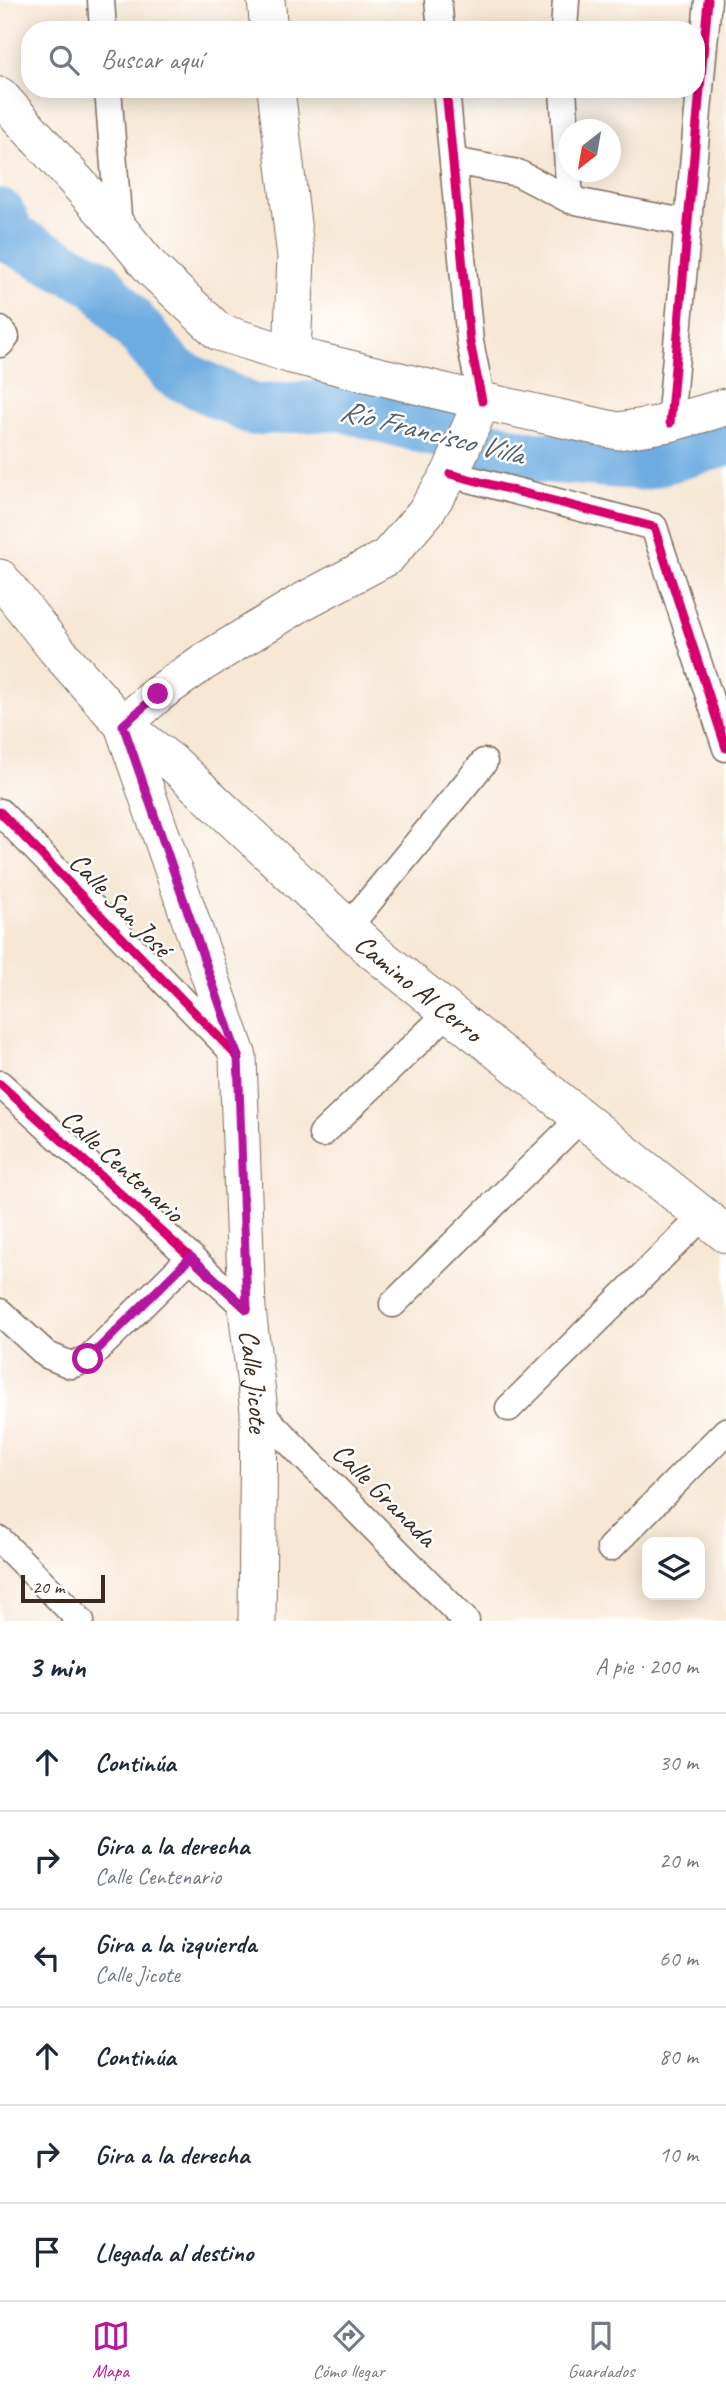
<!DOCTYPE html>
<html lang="es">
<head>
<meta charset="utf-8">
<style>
	:root { --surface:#fff; --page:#f2f2f3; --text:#1f2937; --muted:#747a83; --line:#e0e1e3; --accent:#b5179e }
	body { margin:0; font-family:Caveat,sans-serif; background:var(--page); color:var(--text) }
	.controls { position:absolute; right:21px; bottom:21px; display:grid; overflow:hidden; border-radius:14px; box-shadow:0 4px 18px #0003 }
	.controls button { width:63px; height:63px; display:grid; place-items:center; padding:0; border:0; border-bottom:2px solid var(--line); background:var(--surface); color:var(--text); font:35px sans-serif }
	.compass { position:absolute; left:558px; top:119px; width:63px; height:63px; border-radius:50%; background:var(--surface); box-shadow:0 4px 18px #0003; rotate:211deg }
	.scale { position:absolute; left:21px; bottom:18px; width:84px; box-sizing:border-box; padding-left:7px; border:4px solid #3b2a1e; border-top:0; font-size:19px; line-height:24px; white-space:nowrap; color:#3b2a1e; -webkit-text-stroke:5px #fff; paint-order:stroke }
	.stop { position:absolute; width:21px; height:21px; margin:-16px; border:5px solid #b5179e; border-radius:50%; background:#fff }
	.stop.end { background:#b5179e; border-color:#fff; box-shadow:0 2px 7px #0008 }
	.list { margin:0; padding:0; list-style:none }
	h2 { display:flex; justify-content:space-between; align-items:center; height:91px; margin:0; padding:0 28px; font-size:30px }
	h2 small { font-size:23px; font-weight:400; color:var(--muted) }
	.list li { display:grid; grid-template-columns:46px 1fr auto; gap:21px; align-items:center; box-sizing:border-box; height:98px; padding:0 28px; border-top:2px solid var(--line) }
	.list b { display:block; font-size:26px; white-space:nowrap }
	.list p { margin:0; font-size:23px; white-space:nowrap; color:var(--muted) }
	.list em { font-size:23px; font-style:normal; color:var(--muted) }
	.icon { flex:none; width:38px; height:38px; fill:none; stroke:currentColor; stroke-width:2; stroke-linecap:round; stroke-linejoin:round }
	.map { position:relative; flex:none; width:726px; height:1621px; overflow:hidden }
	.search { position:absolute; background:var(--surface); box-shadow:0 4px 18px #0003; left:21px; right:21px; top:21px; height:77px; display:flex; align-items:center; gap:18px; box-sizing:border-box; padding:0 24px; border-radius:28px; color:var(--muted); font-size:26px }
	.sheet { height:679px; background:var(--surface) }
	nav { display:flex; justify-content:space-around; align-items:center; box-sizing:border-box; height:98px; border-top:2px solid var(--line); background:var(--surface); font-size:19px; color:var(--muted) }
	nav a { display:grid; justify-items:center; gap:4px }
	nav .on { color:var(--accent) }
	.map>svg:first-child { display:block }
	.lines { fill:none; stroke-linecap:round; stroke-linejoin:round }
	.river { stroke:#6dace0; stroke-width:51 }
	.street-casing { stroke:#7d6c5e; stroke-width:29 }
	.secondary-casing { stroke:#7d6c5e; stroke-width:39 }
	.street { stroke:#fff; stroke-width:26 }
	.secondary { stroke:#fff; stroke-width:37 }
	.cycleway-casing { stroke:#fff; stroke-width:13 }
	.cycleway { stroke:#d6006c; stroke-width:9 }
	.route { stroke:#b5179e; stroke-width:9 }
	.labels { text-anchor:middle; stroke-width:5; stroke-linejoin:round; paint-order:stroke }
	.street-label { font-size:28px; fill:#3b2a1e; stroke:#fff }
	.water-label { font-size:30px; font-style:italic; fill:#4f5e6c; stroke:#fff }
</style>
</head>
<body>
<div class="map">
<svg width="726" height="1621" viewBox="0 0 726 1621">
	<rect width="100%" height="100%" fill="#fff"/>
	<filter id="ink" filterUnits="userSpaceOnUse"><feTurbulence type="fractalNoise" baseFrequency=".0143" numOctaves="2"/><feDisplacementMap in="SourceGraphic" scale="14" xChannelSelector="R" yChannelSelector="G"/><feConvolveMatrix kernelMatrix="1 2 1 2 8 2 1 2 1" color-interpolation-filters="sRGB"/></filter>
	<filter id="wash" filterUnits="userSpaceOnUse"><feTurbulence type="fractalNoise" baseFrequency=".00686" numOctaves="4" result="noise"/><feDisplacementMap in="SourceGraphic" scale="28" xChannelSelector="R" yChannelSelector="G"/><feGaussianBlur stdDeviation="1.57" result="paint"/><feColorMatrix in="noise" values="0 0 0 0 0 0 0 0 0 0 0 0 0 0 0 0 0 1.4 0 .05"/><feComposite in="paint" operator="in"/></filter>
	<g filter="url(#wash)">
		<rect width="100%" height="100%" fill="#f7e7d4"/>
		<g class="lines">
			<path class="river" d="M0 214 12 239 99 284 174 372 253 410 338 405 525 456 642 465 726 441"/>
		</g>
	</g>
	<g filter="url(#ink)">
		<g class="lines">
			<g class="street-casing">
				<path id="street" d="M101 0 103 30
					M438 0 441 30
					M564 30 566 0
					M108 89 119 229
					M446 89 470 342 482 401
					M563 89 570 200
					M453 161 518 173 570 200 689 223
					M0 330 6 337 0 344
					M670 423 708 0
					M450 474 654 527 726 748
					M0 812 232 1051
					M348 927 484 762
					M0 1084 247 1309
					M322 1134 449 1012
					M393 1304 581 1118
					M0 1312 47 1355 71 1365 88 1359 191 1257
					M509 1408 703 1216
					M259 1411 466 1621
					M0 1540 81 1621
					M610 1548 726 1431"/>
			</g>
			<g class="secondary-casing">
				<g id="secondary">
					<path d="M266 0 269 30"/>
					<path d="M276 89 296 257 292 355"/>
					<path d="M0 96 119 229 152 269 219 332 292 355 482 401 618 431 670 423 726 407"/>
					<path id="s1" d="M0 578 56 649 123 725 238 1057 247 1309 259 1411 257 1621"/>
					<path id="s2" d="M123 725 175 765 373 951 726 1234"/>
					<path d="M123 725 158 694 202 663 302 602 387 557 425 513 450 474 482 401"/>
				</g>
			</g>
			<use href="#street" class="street"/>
			<use href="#secondary" class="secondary"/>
			<g class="cycleway-casing">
				<path id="cycleway" d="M446 89 470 342 482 401
					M670 423 708 0
					M450 474 654 527 726 748
					M0 812 238 1057
					M0 1084 247 1309"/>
			</g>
			<use href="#cycleway" class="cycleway"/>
		</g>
	</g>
	<g class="lines" filter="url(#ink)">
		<path class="route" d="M88 1359 191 1257 247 1309 238 1057 123 725 158 694"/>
	</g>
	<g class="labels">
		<g class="street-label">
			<text transform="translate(121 904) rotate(46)" y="10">Calle San José</text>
			<text dy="10" stroke="none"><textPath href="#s2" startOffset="396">Camino Al Cerro</textPath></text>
			<text transform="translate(123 1165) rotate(42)" y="10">Calle Centenario</text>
			<text dy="10" stroke="none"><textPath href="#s1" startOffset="868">Calle Jicote</textPath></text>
			<text transform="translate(385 1494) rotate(45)" y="10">Calle Granada</text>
		</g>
		<g class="water-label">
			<text transform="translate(432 432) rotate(14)" y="10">Río Francisco Villa</text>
		</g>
	</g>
</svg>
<div class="controls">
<button><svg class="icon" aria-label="layers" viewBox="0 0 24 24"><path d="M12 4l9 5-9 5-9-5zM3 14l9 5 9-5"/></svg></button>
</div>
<svg class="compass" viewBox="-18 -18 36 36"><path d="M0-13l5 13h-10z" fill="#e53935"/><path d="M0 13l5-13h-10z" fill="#747a83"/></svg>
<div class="scale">20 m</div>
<div class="stop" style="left:88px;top:1359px"></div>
<div class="stop end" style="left:158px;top:694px"></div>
<div class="search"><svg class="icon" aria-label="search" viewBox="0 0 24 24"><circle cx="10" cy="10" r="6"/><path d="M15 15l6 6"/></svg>Buscar aquí</div>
</div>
<section class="sheet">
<h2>3 min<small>A pie · 200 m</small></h2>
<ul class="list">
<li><svg class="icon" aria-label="ahead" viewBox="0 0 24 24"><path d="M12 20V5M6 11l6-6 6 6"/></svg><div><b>Continúa</b></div><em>30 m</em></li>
<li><svg class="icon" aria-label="right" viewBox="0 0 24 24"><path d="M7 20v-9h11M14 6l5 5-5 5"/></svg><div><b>Gira a la derecha</b><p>Calle Centenario</p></div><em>20 m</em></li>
<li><svg class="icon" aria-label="left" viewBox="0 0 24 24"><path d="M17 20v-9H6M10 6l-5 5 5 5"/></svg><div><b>Gira a la izquierda</b><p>Calle Jicote</p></div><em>60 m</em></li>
<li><svg class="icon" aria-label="ahead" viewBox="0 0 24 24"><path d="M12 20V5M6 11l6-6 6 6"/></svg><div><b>Continúa</b></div><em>80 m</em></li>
<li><svg class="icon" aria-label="right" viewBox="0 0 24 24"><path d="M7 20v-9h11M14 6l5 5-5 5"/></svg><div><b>Gira a la derecha</b></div><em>10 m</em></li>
<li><svg class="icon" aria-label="arrive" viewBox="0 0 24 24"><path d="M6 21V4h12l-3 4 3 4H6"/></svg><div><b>Llegada al destino</b></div></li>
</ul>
</section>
<nav>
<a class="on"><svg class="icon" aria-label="map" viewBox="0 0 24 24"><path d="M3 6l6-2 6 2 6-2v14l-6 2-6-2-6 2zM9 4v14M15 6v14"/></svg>Mapa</a>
<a><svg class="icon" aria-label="directions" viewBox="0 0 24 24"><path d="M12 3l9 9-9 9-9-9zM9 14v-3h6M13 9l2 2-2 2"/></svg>Cómo llegar</a>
<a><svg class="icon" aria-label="saved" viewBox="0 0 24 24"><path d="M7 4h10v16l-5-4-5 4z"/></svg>Guardados</a>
</nav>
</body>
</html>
